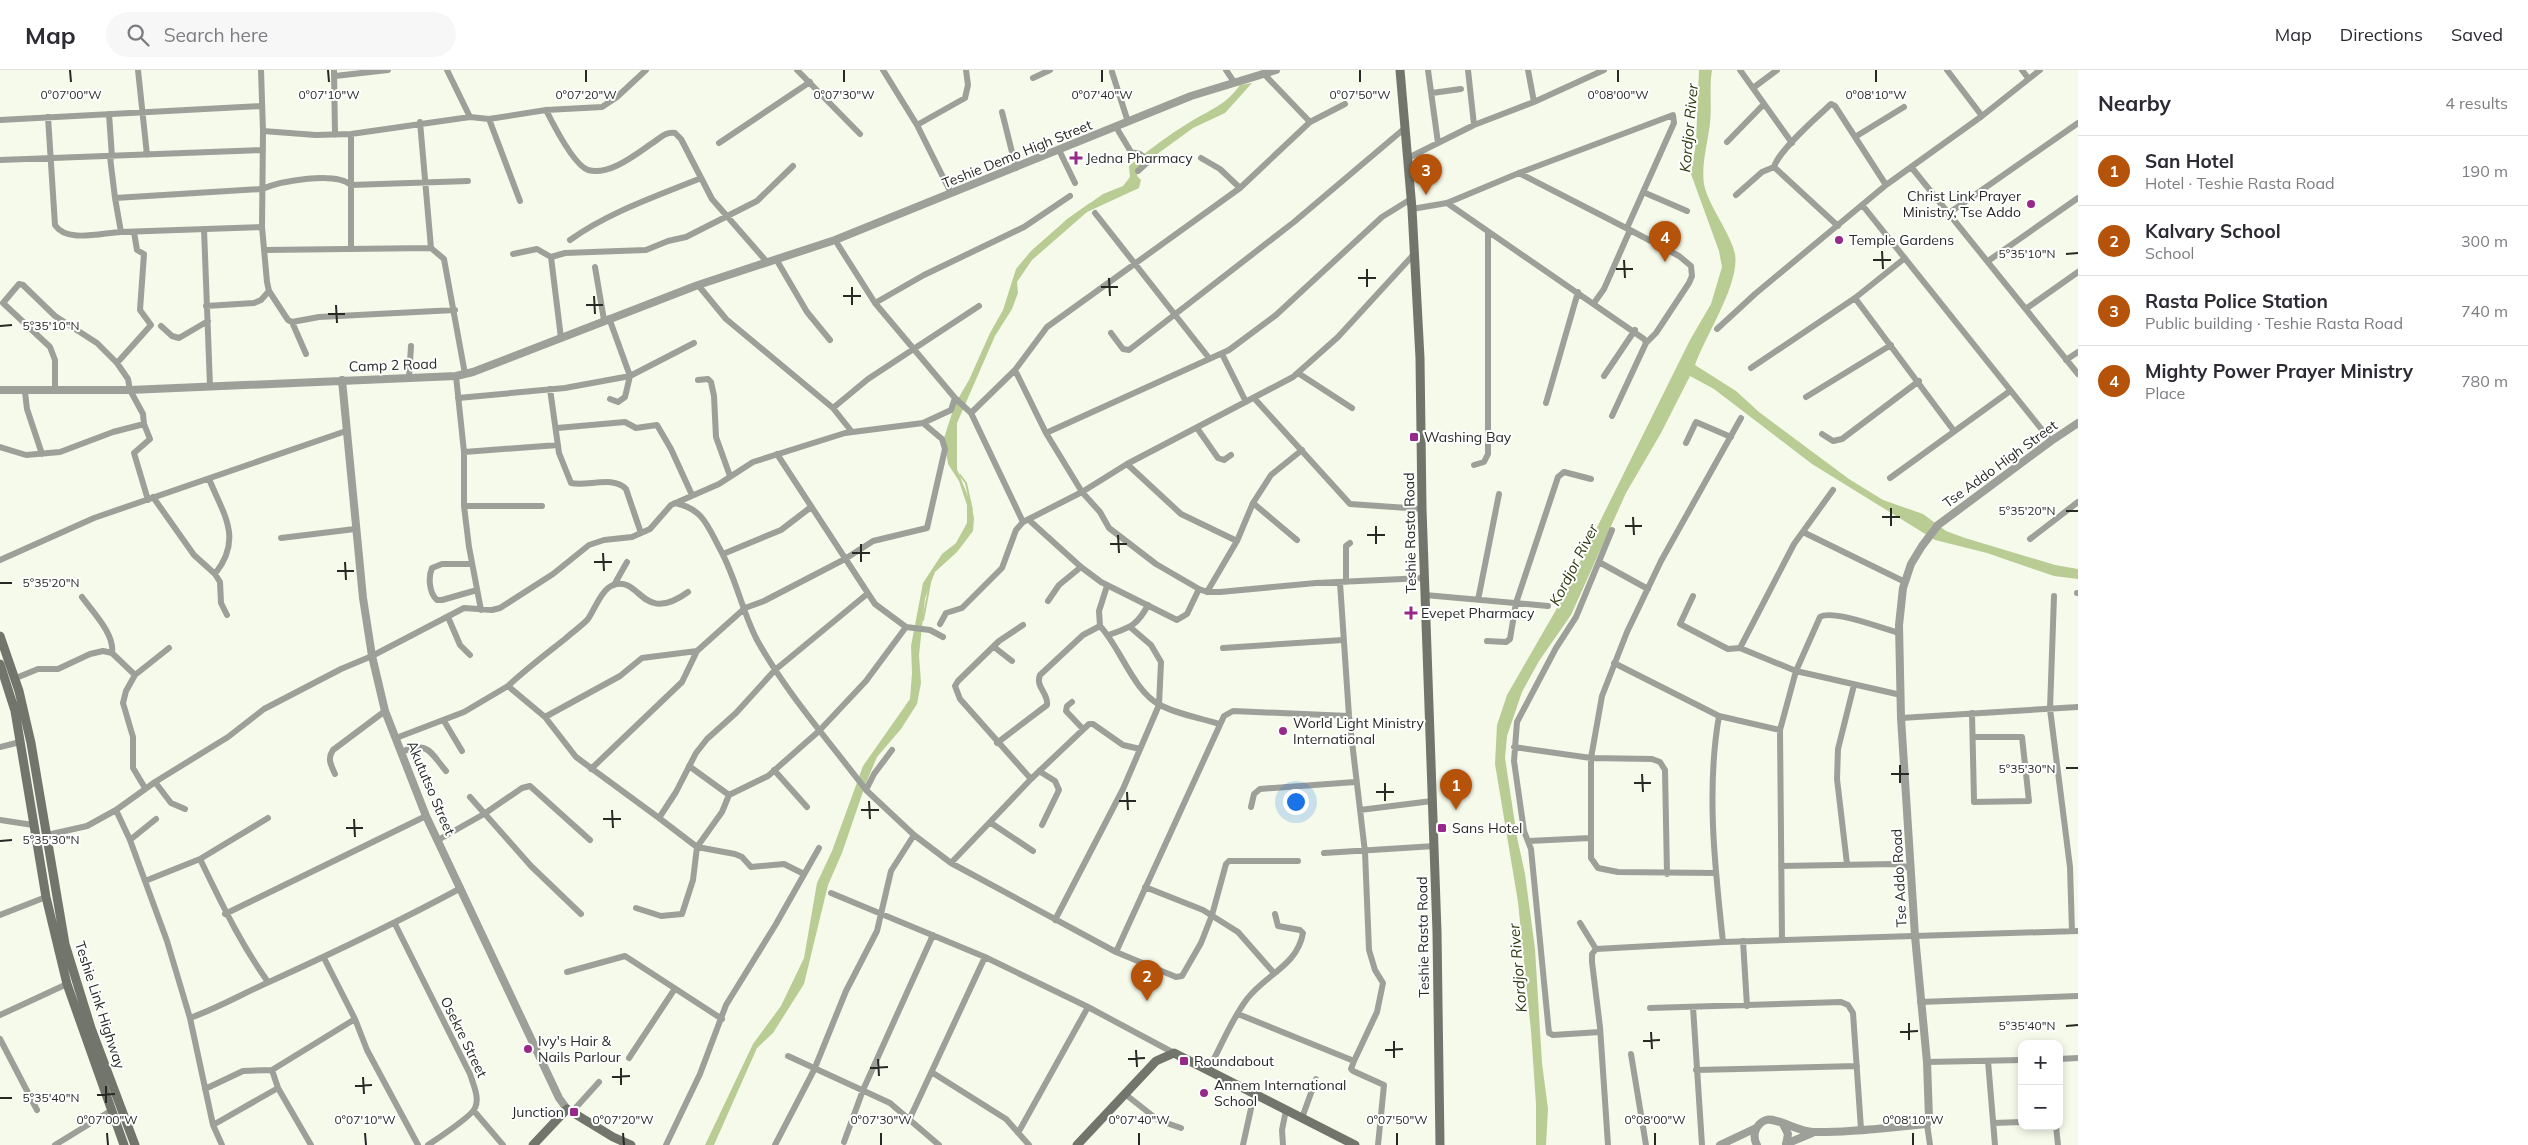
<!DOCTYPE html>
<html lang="en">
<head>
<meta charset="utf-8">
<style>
	:root { --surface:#fff; --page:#f7f7f7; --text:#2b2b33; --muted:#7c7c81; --line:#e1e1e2; --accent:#b45309 }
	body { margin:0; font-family:Mulish,sans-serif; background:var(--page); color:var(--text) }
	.controls { position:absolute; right:15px; bottom:15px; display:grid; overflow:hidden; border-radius:10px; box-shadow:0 2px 8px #0003 }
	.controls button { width:45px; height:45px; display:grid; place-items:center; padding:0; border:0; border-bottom:1px solid var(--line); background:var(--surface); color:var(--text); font:25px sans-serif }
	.you { position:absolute; left:1295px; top:731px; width:18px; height:18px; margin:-12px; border:4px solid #fff; border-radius:50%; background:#1a73e8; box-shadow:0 0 0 8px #1a73e833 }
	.badge { display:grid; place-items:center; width:32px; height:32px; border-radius:50%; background:var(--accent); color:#fff; font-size:16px; font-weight:700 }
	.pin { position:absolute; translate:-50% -41px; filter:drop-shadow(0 1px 2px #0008) }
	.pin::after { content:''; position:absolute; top:26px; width:18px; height:15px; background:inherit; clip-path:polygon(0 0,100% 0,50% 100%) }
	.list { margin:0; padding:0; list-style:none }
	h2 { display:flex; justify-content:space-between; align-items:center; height:65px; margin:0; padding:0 20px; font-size:21px }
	h2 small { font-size:16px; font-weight:400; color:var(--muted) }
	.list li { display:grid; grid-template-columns:32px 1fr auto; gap:15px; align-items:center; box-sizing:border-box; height:70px; padding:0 20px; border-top:1px solid var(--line) }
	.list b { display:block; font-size:19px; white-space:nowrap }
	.list p { margin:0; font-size:16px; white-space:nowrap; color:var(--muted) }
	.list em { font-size:16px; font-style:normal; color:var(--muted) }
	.icon { flex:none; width:28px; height:28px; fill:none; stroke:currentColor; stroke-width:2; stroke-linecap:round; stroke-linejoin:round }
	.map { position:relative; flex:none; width:2078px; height:1075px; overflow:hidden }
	header { display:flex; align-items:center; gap:30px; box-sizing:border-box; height:70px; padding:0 25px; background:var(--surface); border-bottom:1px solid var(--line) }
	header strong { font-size:24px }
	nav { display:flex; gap:28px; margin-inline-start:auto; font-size:18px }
	.search { width:350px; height:45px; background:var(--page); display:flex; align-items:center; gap:12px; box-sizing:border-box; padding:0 18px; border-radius:28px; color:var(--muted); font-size:19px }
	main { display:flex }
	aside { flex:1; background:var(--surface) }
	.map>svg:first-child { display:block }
	.water { fill:#b9cc93 }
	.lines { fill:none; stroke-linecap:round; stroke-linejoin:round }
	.stream { stroke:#b9cc93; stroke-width:2 }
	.minor { stroke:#9d9f99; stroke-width:6 }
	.tertiary { stroke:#9d9f99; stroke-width:8 }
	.secondary { stroke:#72756c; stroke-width:9 }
	.ticks { fill:none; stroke:#272924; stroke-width:2 }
	.poi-dot { fill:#962989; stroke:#fff; stroke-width:2 }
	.labels { text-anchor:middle; stroke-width:4; stroke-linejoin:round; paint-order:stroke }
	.street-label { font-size:14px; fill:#272924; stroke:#fff }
	.poi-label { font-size:14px; fill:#272924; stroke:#fff; text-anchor:start }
	.water-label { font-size:15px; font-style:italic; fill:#2c380d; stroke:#fff }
	.ticks-label { font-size:12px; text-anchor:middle; fill:#272924; stroke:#fff; stroke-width:4; stroke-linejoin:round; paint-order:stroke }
</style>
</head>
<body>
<header>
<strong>Map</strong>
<div class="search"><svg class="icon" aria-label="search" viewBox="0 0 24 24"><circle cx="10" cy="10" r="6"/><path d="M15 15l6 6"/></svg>Search here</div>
<nav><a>Map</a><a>Directions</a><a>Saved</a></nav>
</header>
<main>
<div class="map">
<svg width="2078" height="1075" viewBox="0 0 2078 1075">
	<rect width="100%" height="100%" fill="#f5faeb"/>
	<path class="water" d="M1699 0H1712C1709 18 1712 36 1710 53 1708 72 1701 95 1704 114 1707 133 1731 164 1735 184 1740 214 1705 266 1695 295L1736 321 1759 342 1849 409 1883 430 1923 444 1946 461 1965 468 2055 495 2078 499V509L2054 506 1987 483 1935 470 1812 394 1714 319 1690 306 1661 363 1626 423 1571 545 1539 591 1522 622 1507 666 1505 688 1517 767 1525 804 1535 879 1542 993 1548 1039 1546 1075H1536V1034L1531 961 1518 832 1495 694 1497 655 1507 625 1556 540 1690 270 1711 234 1722 197 1719 181 1691 104 1696 73Z
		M1252 13 1225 43 1193 58 1138 98 1137 106 1141 110 1139 118 1087 142 1032 190 1017 212 1018 223 1012 239 995 266 957 353V399L971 434 974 448 973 461 957 482 935 502 925 528 919 585 921 613 917 634 901 659 877 687 866 713 842 783 828 815 804 914 773 963 757 978 714 1075H705L753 974 781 936 804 888 817 813 832 781 863 696 910 629 912 603 911 576 923 513 942 484 956 473 967 453V435L959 411 948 394 944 368 955 334 969 310 990 263 1003 240 1016 199 1031 181 1065 151 1103 124 1123 116 1130 107 1129 96C1148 80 1169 65 1190 52 1211 39 1225 36 1240 15Z"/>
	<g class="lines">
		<path class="stream" d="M1066 151 1090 134
			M960 405 966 413 972 440
			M923 550 930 513"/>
		<path class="minor" d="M138 0 147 85
			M261 0 263 61
			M334 0 335 65
			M447 0 470 47
			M797 0 860 64
			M883 0 917 55 951 123
			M1226 0 1234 12
			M1428 0 1438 73
			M1468 0 1474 55
			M1528 0 1534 32
			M1740 0 1792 73
			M1947 0 1982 46
			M2022 0 2028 8
			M1112 2 1128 52
			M1265 5 1310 52
			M335 6 388 0
			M1033 8 1050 0
			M1753 18 1777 0
			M1432 23 1461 19
			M546 40C553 54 574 95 588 100 609 106 635 85 651 74 659 69 666 61 675 63L681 69 712 129 767 192
			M1002 42 1016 98
			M109 44 112 87
			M48 47 55 155C66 173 101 163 121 162
			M489 49 520 131
			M0 50 262 36
			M420 52 431 178
			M917 55 965 28 968 15 966 0
			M1116 57 1131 82 1140 84 1149 91 1138 101
			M351 64V179
			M1855 67 1904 37
			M1727 72 1764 34
			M719 73 810 12
			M1059 80 1075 113
			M110 87 115 128 262 119C281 111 335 101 351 115L468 111
			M1201 88 1220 99 1240 118
			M1408 88 1474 55 1534 32 1604 0
			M0 90 263 80
			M1912 98 2078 304
			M1519 103 1630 160 1679 186 1691 196 1692 206 1689 213 1656 263 1646 273
			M1643 122 1687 141
			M1736 125 1762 102 1774 97
			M115 128 121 162 262 157
			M1447 133 1644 269 1646 273 1612 346
			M1863 136 2051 371
			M1412 139 1447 133 1519 103 1673 45 1674 53 1627 158
			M1095 143 1209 288
			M1949 143 2078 53
			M1838 156 1774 97C1779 80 1817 47 1831 34L1835 36 1886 115
			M204 159 210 316
			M570 170C609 142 657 126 701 108
			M835 170 875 233 955 328 971 343
			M264 180 431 178 444 189 465 304
			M513 184 537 179 551 187 565 183 646 180 668 171 686 167 757 131 793 96
			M551 187 561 268
			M776 189 807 242 830 270
			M1988 191 2078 128
			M595 197 604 250
			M698 215 726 249 833 338 852 362
			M1855 228 1954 361
			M875 233 924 205 1024 157 1070 126
			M1594 233 1604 219 1630 160
			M206 236 254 233 261 230 269 221
			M2027 238 2078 202
			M609 248 630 306 625 327 618 332 610 329
			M292 252 319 247 455 240
			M161 256 172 266 179 268 208 251
			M1717 259 1755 224 1886 115 1982 46 2040 0
			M1111 263 1123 279 1129 280 1294 152 1405 58
			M306 284 292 252 288 250 269 221 267 212 262 157 263 61 316 65 351 64 470 47 489 49 546 40 602 37 617 27 646 0
			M1222 284 1246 332
			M2066 290 2078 282
			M117 293 151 255 140 240 144 184 137 180 134 162
			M1751 298 1855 228 1905 188
			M1015 300 1046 363 1082 422 1100 442 1109 458 1156 494 1199 519
			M1298 303 1352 338
			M456 306 464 382V436L469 477 481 540
			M1604 306 1635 260
			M409 308 411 276
			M698 310 708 309 711 312 714 326 716 367 730 406
			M550 319 559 383 571 413C587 417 613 405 626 419L641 463
			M55 321V290L50 277 3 233 19 214 23 215 55 246 97 273 117 293 128 309 130 320 143 344 144 354 150 369 134 383 148 430
			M25 322 27 339 42 384
			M1806 327 1891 275
			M458 328 565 318 630 306 694 273
			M1254 328 1350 434 1422 439
			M1546 333 1578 222
			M833 338 868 309 979 236
			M557 358 625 352 636 358 657 355 671 379 692 425
			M1197 358 1218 388 1224 390 1231 385
			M1046 363 1229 280 1276 245 1382 147 1411 129
			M1822 364 1833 371 1842 369 1919 311
			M1686 373 1696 352 1731 367
			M0 377 26 385 60 382 113 362 144 354
			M464 382 558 375
			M777 384 875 534 906 557 930 560 943 567
			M1127 394 1181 444 1237 471 1253 433 1297 470
			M1474 395 1484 392 1488 384V162
			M1890 408 2010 321
			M209 409C224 445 243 469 215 504
			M153 427 194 485 215 504 220 512 221 533 227 545
			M675 433C703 439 707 455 720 479 736 508 742 541 757 570 787 624 829 671 866 720
			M1253 433 1271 405 1302 380
			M464 436H542
			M1029 450 1081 497 1101 512 1177 550 1187 544 1199 519 1207 522H1220L1316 513 1424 508
			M1023 452 971 343 1015 300 1047 257 1240 118 1310 52 1345 34
			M1803 462 1905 512
			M281 468 355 459
			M2030 469 2078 432
			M723 484 781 460 811 437
			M0 490 94 448 346 361
			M1599 492 1648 519
			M472 494H442L432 498C428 507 429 523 437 530H442L477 520
			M1346 512V476L1350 473
			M614 515 627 492
			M1207 522 1237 471
			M2077 523H2078
			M1425 525 1548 536
			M1693 526 1680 554 1728 579 1740 578 1796 601 1901 625
			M2054 526 2050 639 2070 797 2072 861
			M82 527C92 541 115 564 112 583
			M1478 530 1499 424
			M1048 531 1059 515 1081 497
			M448 547 460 575 470 585
			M940 554 946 543 962 538 1002 498 1016 460 1023 452 1082 422 1127 394 1293 307 1338 267 1415 183
			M1023 555 999 571 958 611 955 616 960 629 1031 709
			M1100 556C1120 577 1134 622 1160 635 1177 644 1200 648 1219 654
			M1109 565C1130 557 1137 556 1148 535
			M1487 571 1506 572 1510 569 1516 533 1558 407 1564 402 1591 409
			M994 577 1012 591
			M1223 578 1343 570
			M1740 578 1794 474 1833 420
			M697 581 745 538 764 531 845 489 873 471 927 458 945 379 942 369 923 353
			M1614 593 1719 646 1780 660
			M16 608 38 599H58L90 584 103 581 112 583 135 605
			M508 616C526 599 546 584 565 569 572 562 582 556 588 549 595 539 601 520 613 515 641 505 641 556 688 522
			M1072 632 1067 636 1066 641 1083 659
			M1972 643 1974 730V732L2029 731 2022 667H1973
			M1719 646C1706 720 1715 798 1723 872
			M545 647 620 606 642 588 697 581 682 612 591 699
			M1901 648 2078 637
			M444 651 462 681
			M396 668 464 642 508 616 545 647 576 687 659 748 676 722 696 683 707 669 736 643 775 600 867 524
			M997 673 1047 635C1049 624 1035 617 1040 605L1083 565 1100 556 1099 541 1107 516
			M0 677 20 672
			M1514 677 1591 688 1652 689 1660 692 1665 700 1667 804
			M892 680 874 704 866 720 914 765 951 793 1116 882 1176 907 1182 906 1201 873 1212 845 1226 794 1229 791H1298
			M401 682C429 671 429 681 446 701
			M689 696 729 725
			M774 700 807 737
			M1039 701 1055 711 1059 720 1042 755
			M335 704C331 695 327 689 333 680L385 641
			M155 712 171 733 185 739
			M145 718 133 698V667L123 633 126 621 135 605 169 578
			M470 727 531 796 581 844
			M1251 737 1254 724 1260 719 1355 712
			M116 740 130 770 145 811 200 789C221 832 240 873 268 912
			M1360 740 1432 731
			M659 748 697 777 735 784 742 787 751 797 784 794 804 804
			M0 750 33 755
			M991 753 1033 781
			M47 765 87 756 116 740 155 712 228 667 264 639 341 599 372 586 464 538 492 540 500 538 553 504 589 475 604 470 632 467 650 459 671 435 719 414 753 392 845 363 923 353 951 340 955 328
			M130 770 156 749
			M438 770 484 744 522 718 530 716 590 770
			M1529 771 1590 768
			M1324 783 1435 776
			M200 789 268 748
			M951 793 1031 709 1089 654H1093L1123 675 1140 679
			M1847 794 1837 709 1838 679 1854 615
			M1781 796 1894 794 1911 798
			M1715 803 1618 802 1598 798 1591 788V688L1602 626 1627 562 1661 491 1741 348
			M145 811 167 871 190 948
			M1145 817 1203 840 1238 862 1274 903
			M831 823 985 887 1088 937 1174 983
			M636 838 661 846 682 844 693 810 697 777 722 742 729 725 768 706 819 661 866 611 906 557
			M225 844 426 746
			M0 845 46 827
			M1055 850 1123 719 1159 635 1161 592 1151 575 1130 557
			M1580 853 1596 879
			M395 854 470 1004C473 1014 480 1028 475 1038 472 1046 437 1069 428 1075
			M1782 870 1780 660 1796 601 1820 547C1833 539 1884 559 1899 563
			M1743 871 1747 936
			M1116 882 1224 646 1233 641 1349 646
			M324 888 355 949 367 980 418 1075
			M567 902 625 886 722 949
			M1920 932 2078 926
			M1693 937 1702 1075
			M1650 938 1841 932 1848 935 1853 943 1861 1059
			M1238 944 1354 991 1377 942 1383 913 1375 900 1369 880 1365 782 1349 646 1340 513
			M0 945 67 914
			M1600 962 1553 965 1549 963 1531 779 1524 761 1514 691 1517 652 1556 578 1576 547 1612 460
			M0 969 37 1040
			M1631 984 1646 1075
			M788 986 890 1033 939 1075
			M629 988 674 920
			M2059 989 2078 988
			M1354 991 1351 999 1353 1001 1384 1015 1378 1075
			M1988 991 1995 1075
			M1927 992 2022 990
			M1208 1000C1221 977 1231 950 1247 929 1266 904 1297 896 1303 863L1300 860 1278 856 1275 844
			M1696 1000 1857 996
			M933 1003 1006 1049 1029 1075
			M205 1019 243 1001 272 1000
			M1125 1024 1158 1050 1181 1058
			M474 1041 503 1075
			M571 1043 599 1012
			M910 1048 985 887
			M1302 1048 1316 1009
			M1993 1053 2022 1052
			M1927 1054 1930 1075
			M213 1055 278 1018
			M2056 1056 2058 1075
			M1018 1063 1088 937
			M844 1072 863 1020 933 865
			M55 1075 112 1040
			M222 1075 213 1055 190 948C218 938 242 924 269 912 335 882 398 852 461 818
			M311 1075 278 1018 272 1000 355 949
			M666 1075 700 1004 726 935 776 854 819 778
			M775 1075 814 1000 846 921 877 861 891 801 914 765
			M1243 1075 1254 1025
			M1283 1075 1282 1060 1286 1040
			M1608 1075 1600 957 1592 892V884L1596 879 1723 872 2078 861"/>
		<path class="tertiary" d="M342 310 363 528 372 586 385 641 426 746 559 1028 567 1039
			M0 320H130L456 306 473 302 698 215 835 170 1191 26 1276 0
			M1783 1054 1788 1064 1786 1075
			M1786 1074 1812 1063
			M1720 1075 1756 1058
			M1757 1075C1752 1066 1755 1054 1766 1050 1776 1047 1799 1062 1813 1062 1850 1063 1891 1057 1927 1054L1929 1048 1927 992 1915 866 1901 648 1899 555 1903 518 1911 494 1922 476 1938 455 2051 371 2078 353"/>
		<path class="secondary" d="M1400 0 1412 139 1420 288 1422 439 1437 862 1440 1075
			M0 566 19 621 31 673 65 874 91 958 135 1075
			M0 594 15 641 46 827 67 914 124 1075
			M533 1075 567 1039 613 1067 631 1075
			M1077 1075 1156 991 1174 983 1355 1075"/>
	</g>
	<path class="ticks" d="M70 0 71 12M328 0 329 12M586 0V12M844 0V12M1102 0V12M1360 0V12M1618 0V12M1876 0V12M1882 181 1883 199M2066 184 2078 183M1624 190 1625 208M1873 190H1891M1367 199V217M1616 199H1633M1109 208 1110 226M1358 208H1376M852 217V235M1101 217H1118M594 226 595 244M843 226H861M336 235 337 253M586 235H603M328 244H345M0 256 12 255M1891 438V456M2066 441H2078M1633 447 1634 465M1882 447H1900M1376 456V474M1625 456H1642M1118 465 1119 483M1367 465H1385M861 474V492M1110 474H1127M603 483 604 501M852 483H870M345 492 346 510M594 492H612M337 501H354M0 513H12M1900 695V713M2066 698H2078M1642 704 1643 722M1891 704H1909M1385 713V731M1634 713H1651M1127 722 1128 740M1376 722H1394M869 731 870 749M1119 731H1136M612 740 613 758M861 740H879M354 749 355 767M603 749H621M346 758H363M0 771 12 770M1909 953V970M2066 956 2078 955M1651 962 1652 979M1900 962 1918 961M1394 971V988M1643 971 1660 970M1136 980 1137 997M1385 980 1403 979M878 989 879 1006M1128 989 1145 988M621 998V1015M870 998 888 997M363 1007 364 1024M612 1007 630 1006M106 1016V1033M355 1016 372 1015M97 1025 115 1024M0 1028H12M107 1063 108 1075M365 1063 366 1075M623 1063 624 1075M881 1063V1075M1139 1063V1075M1397 1063V1075M1655 1063V1075M1913 1063V1075"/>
	<g class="poi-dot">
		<path d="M1073.5 80.5h5v5h5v5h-5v5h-5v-5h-5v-5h5z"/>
		<circle cx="2031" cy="134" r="5"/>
		<circle cx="1839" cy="170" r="5"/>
		<rect x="1409" y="362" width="10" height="10" rx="2.5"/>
		<path d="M1408.5 535.5h5v5h5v5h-5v5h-5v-5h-5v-5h5z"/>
		<circle cx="1283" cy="661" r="5"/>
		<rect x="1437" y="753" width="10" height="10" rx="2.5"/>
		<circle cx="528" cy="979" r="5"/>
		<rect x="1179" y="986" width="10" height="10" rx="2.5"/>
		<circle cx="1204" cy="1023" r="5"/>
		<rect x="569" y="1037" width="10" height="10" rx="2.5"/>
	</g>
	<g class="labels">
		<g class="street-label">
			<text transform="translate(1017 84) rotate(-22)" y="5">Teshie Demo High Street</text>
			<text transform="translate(393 295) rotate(-2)" y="5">Camp 2 Road</text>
			<text transform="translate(2000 394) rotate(-36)" y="5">Tse Addo High Street</text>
			<text transform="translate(1410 463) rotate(-91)" y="5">Teshie Rasta Road</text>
			<text transform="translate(431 718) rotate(67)" y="5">Akututso Street</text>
			<text transform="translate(1899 808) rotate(-93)" y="5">Tse Addo Road</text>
			<text transform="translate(1423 867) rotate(-91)" y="5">Teshie Rasta Road</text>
			<text transform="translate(100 935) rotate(72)" y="5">Teshie Link Highway</text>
			<text transform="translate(464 967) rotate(64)" y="5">Osekre Street</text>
		</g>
		<g class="poi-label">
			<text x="1086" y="93">Jedna Pharmacy</text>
			<text x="2021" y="131" text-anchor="end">Christ Link Prayer<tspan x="2021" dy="16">Ministry, Tse Addo</tspan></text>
			<text x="1849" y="175">Temple Gardens</text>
			<text x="1424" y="372">Washing Bay</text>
			<text x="1421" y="548">Evepet Pharmacy</text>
			<text x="1293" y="658">World Light Ministry<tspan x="1293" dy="16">International</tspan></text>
			<text x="1452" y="763">Sans Hotel</text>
			<text x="538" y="976">Ivy's Hair &amp;<tspan x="538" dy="16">Nails Parlour</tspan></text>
			<text x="1194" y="996">Roundabout</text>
			<text x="1214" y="1020">Annem International<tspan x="1214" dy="16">School</tspan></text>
			<text x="564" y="1047" text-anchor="end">Junction</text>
		</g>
		<g class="water-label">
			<text transform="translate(1689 58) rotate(-85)" y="5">Kordjor River</text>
			<text transform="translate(1574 495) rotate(-63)" y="5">Kordjor River</text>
			<text transform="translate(1518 898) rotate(-95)" y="5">Kordjor River</text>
		</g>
	</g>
	<g class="ticks-label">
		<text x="71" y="29">0°07'00"W</text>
		<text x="329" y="29">0°07'10"W</text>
		<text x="586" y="29">0°07'20"W</text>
		<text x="844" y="29">0°07'30"W</text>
		<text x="1102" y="29">0°07'40"W</text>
		<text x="1360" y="29">0°07'50"W</text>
		<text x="1618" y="29">0°08'00"W</text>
		<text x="1876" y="29">0°08'10"W</text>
		<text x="2027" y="188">5°35'10"N</text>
		<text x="51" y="260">5°35'10"N</text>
		<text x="2027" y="445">5°35'20"N</text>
		<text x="51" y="517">5°35'20"N</text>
		<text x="2027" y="703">5°35'30"N</text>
		<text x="51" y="774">5°35'30"N</text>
		<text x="2027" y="960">5°35'40"N</text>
		<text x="51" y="1032">5°35'40"N</text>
		<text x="107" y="1054">0°07'00"W</text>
		<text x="365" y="1054">0°07'10"W</text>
		<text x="623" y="1054">0°07'20"W</text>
		<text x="881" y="1054">0°07'30"W</text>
		<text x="1139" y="1054">0°07'40"W</text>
		<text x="1397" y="1054">0°07'50"W</text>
		<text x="1655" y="1054">0°08'00"W</text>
		<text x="1913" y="1054">0°08'10"W</text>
	</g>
</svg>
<div class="controls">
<button>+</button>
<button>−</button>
</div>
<div class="you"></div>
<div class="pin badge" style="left:1456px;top:740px">1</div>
<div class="pin badge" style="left:1147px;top:931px">2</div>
<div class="pin badge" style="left:1426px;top:125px">3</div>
<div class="pin badge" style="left:1665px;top:192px">4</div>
</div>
<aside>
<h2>Nearby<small>4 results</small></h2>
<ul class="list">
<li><span class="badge">1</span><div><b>San Hotel</b><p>Hotel · Teshie Rasta Road</p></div><em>190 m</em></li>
<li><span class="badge">2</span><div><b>Kalvary School</b><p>School</p></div><em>300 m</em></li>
<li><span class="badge">3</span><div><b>Rasta Police Station</b><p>Public building · Teshie Rasta Road</p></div><em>740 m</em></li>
<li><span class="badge">4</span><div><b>Mighty Power Prayer Ministry</b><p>Place</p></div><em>780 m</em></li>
</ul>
</aside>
</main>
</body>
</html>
